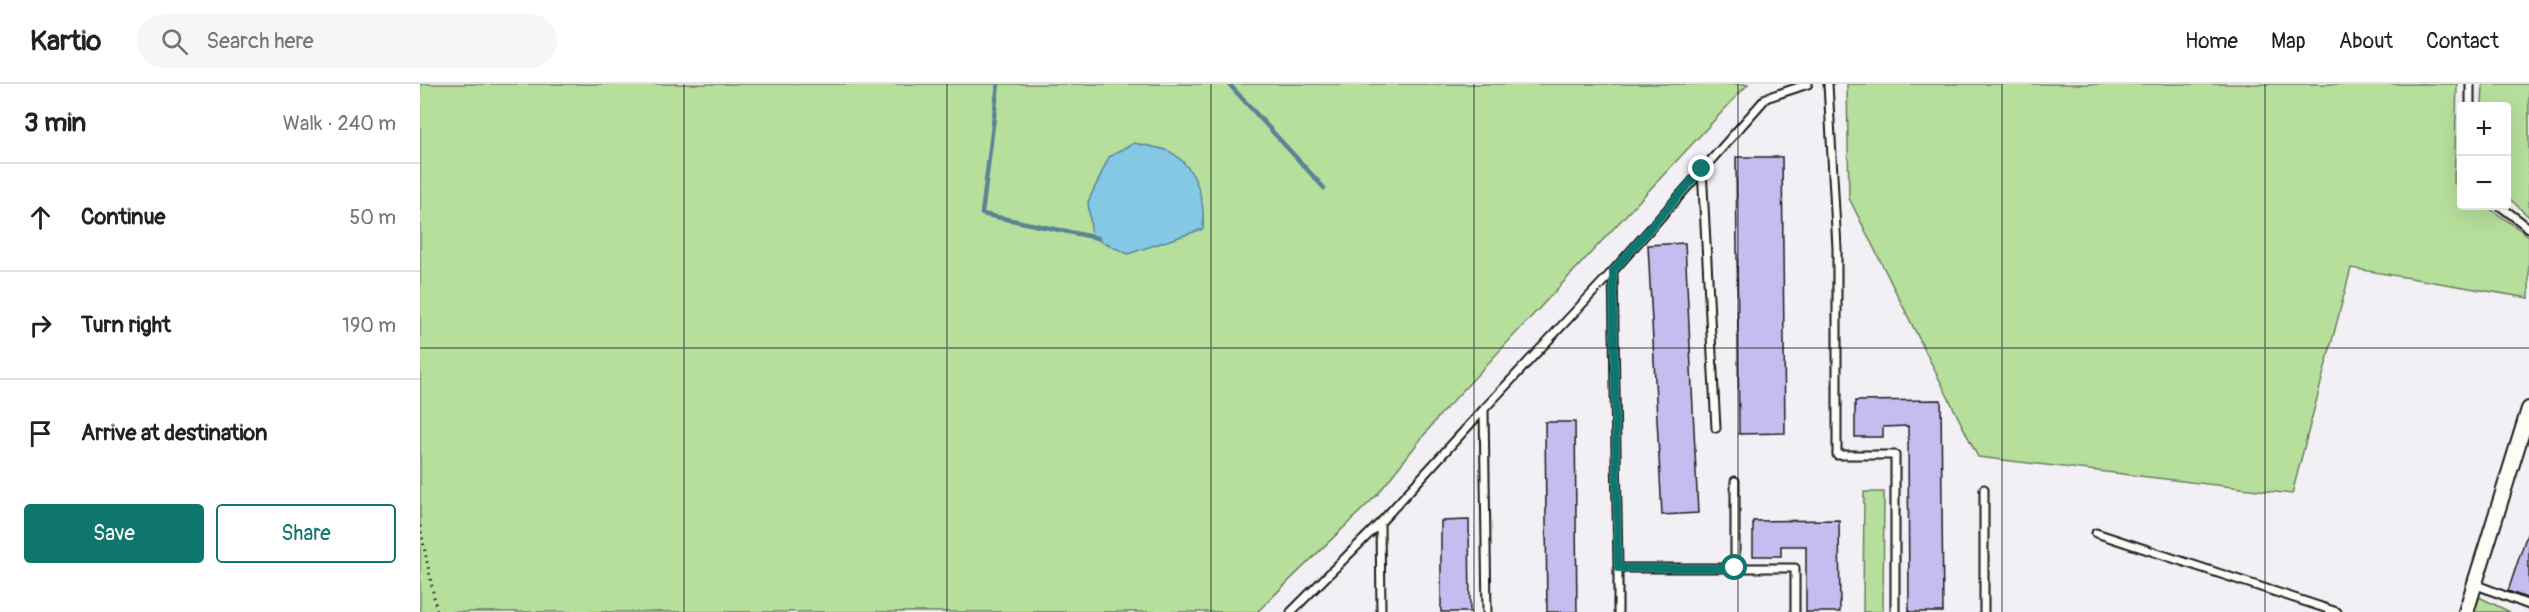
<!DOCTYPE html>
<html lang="en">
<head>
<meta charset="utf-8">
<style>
	:root { --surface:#fff; --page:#f6f6f6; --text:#222; --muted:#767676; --line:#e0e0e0; --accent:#0f766e }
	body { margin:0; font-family:Pangolin,sans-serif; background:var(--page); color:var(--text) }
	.controls { position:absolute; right:18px; top:18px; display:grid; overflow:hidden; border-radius:6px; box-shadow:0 6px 24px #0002 }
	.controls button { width:54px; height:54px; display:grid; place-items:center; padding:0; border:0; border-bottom:2px solid var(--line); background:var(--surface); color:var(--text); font:30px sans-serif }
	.stop { position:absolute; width:18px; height:18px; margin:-14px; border:4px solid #0f766e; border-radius:50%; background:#fff }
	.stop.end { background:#0f766e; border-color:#fff; box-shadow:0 2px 6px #0008 }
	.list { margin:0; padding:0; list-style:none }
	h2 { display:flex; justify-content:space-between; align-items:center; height:78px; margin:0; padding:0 24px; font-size:26px }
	h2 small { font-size:20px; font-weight:400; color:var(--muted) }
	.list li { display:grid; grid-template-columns:39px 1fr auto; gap:18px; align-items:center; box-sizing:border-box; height:108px; padding:0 24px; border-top:2px solid var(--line) }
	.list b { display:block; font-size:22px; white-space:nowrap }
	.list em { font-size:20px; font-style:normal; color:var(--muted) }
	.actions { display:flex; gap:12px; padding:18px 24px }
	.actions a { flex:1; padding:14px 0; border:2px solid var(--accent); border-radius:6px; text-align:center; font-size:21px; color:var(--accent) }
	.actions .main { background:var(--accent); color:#fff }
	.icon { flex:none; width:33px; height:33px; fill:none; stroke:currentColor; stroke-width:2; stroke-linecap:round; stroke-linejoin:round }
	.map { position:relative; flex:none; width:2109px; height:528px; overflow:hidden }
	header { display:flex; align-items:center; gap:36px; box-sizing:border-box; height:84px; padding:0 30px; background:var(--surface); border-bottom:2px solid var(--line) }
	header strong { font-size:28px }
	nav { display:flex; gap:33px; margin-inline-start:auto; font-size:21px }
	.search { width:420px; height:54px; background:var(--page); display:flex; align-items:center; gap:15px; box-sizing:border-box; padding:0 21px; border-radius:33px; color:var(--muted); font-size:22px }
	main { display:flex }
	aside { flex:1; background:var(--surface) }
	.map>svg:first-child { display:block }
	.green { fill:#b6df9c; stroke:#697e5c; stroke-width:1.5 }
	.water { fill:#84c8e5; stroke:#5a8395; stroke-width:1.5 }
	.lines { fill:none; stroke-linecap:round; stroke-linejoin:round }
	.stream { stroke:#5a8395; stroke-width:4.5 }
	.building { fill:#c4bdef; stroke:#1c1c1c; stroke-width:1.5 }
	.service-casing { stroke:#1c1c1c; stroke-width:11 }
	.minor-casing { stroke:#1c1c1c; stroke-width:18 }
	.path { stroke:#1c1c1c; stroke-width:3; stroke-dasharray:1.5 4.5; stroke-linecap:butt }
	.service { stroke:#fdfcf7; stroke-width:7 }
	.minor { stroke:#fdfcf7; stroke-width:14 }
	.route { stroke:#0f766e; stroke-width:8 }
	.grid { fill:none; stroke:#1c1c1c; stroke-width:1.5; stroke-opacity:0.55 }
</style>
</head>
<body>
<header>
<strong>Kartio</strong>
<div class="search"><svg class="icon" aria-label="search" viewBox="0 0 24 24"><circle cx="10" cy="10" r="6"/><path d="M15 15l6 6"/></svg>Search here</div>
<nav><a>Home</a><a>Map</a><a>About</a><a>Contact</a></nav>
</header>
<main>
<aside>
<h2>3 min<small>Walk · 240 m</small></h2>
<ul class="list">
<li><svg class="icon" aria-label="ahead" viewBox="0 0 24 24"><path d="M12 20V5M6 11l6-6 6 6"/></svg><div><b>Continue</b></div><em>50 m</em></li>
<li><svg class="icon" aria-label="right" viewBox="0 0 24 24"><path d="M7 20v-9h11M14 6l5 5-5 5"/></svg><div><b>Turn right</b></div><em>190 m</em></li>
<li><svg class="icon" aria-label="arrive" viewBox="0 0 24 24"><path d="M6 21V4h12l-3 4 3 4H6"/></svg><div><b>Arrive at destination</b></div></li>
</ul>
<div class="actions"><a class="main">Save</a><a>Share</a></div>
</aside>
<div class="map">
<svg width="2109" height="528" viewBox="0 0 2109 528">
	<rect width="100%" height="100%" fill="#f2eff5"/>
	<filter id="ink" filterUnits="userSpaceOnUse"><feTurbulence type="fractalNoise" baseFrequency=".0167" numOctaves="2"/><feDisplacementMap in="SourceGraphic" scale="12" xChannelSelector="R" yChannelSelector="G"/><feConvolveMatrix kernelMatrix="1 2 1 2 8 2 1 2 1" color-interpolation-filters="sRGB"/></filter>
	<g filter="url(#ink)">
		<path class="green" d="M0 0H1328L1019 332 957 411 837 528H0Z
			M1427 0H2037L2034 99 2041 104 2042 122H2066L2109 152V214L1931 184 1872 410 1558 373 1429 114Z
			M2063 0H2109V133L2087 112 2086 22H2062Z
			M1444 408H1464L1463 528H1443Z
			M2059 513 2090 528H2054Z"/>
		<path class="water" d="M714 59C725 62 745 63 754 70 778 87 785 117 783 145L708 170 672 153 668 118 689 73Z"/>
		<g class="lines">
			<path class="stream" d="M578 0 562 130 678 154
				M809 0 904 104"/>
		</g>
		<path class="building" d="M1316 73H1362L1365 349 1319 350Z
			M1265 159 1278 429 1242 431 1228 161Z
			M1521 316 1523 528H1489L1488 342 1463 343V353H1435V317Z
			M1125 338H1155L1157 528H1127Z
			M1049 436 1050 528H1021V437Z
			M1419 436 1420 528H1386V462H1361V472H1333V437Z
			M2107 450H2109V515L2088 507Z"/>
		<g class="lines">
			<g class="service-casing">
				<path id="service" d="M1408 0 1417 164V371H1475V528
					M2050 22V0
					M1282 85 1296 344
					M2080 122 2109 144
					M1193 187 1198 484
					M1064 325 1193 187 1346 14 1388 0
					M1315 397V484
					M1676 449 1917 528
					M2054 500 2109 521
					M871 528 960 439
					M961 528 960 439 1064 325 1067 528
					M1198 528V484H1375V528
					M1564 528V405"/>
			</g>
			<g class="minor-casing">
				<path id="minor" d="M2046 528 2109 325"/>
			</g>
			<path class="path" d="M0 442 17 528"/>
			<use href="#service" class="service"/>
			<use href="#minor" class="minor"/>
		</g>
	</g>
	<g class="lines" filter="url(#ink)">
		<path class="route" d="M1282 85 1193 187 1198 484H1315"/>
	</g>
	<path class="grid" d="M264 0V528M527 0V528M791 0V528M1054 0V528M1318 0V528M1582 0V528M1845 0V528M0 264H2109"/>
</svg>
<div class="controls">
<button>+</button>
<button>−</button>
</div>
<div class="stop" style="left:1315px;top:484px"></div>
<div class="stop end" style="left:1282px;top:85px"></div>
</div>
</main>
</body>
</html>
